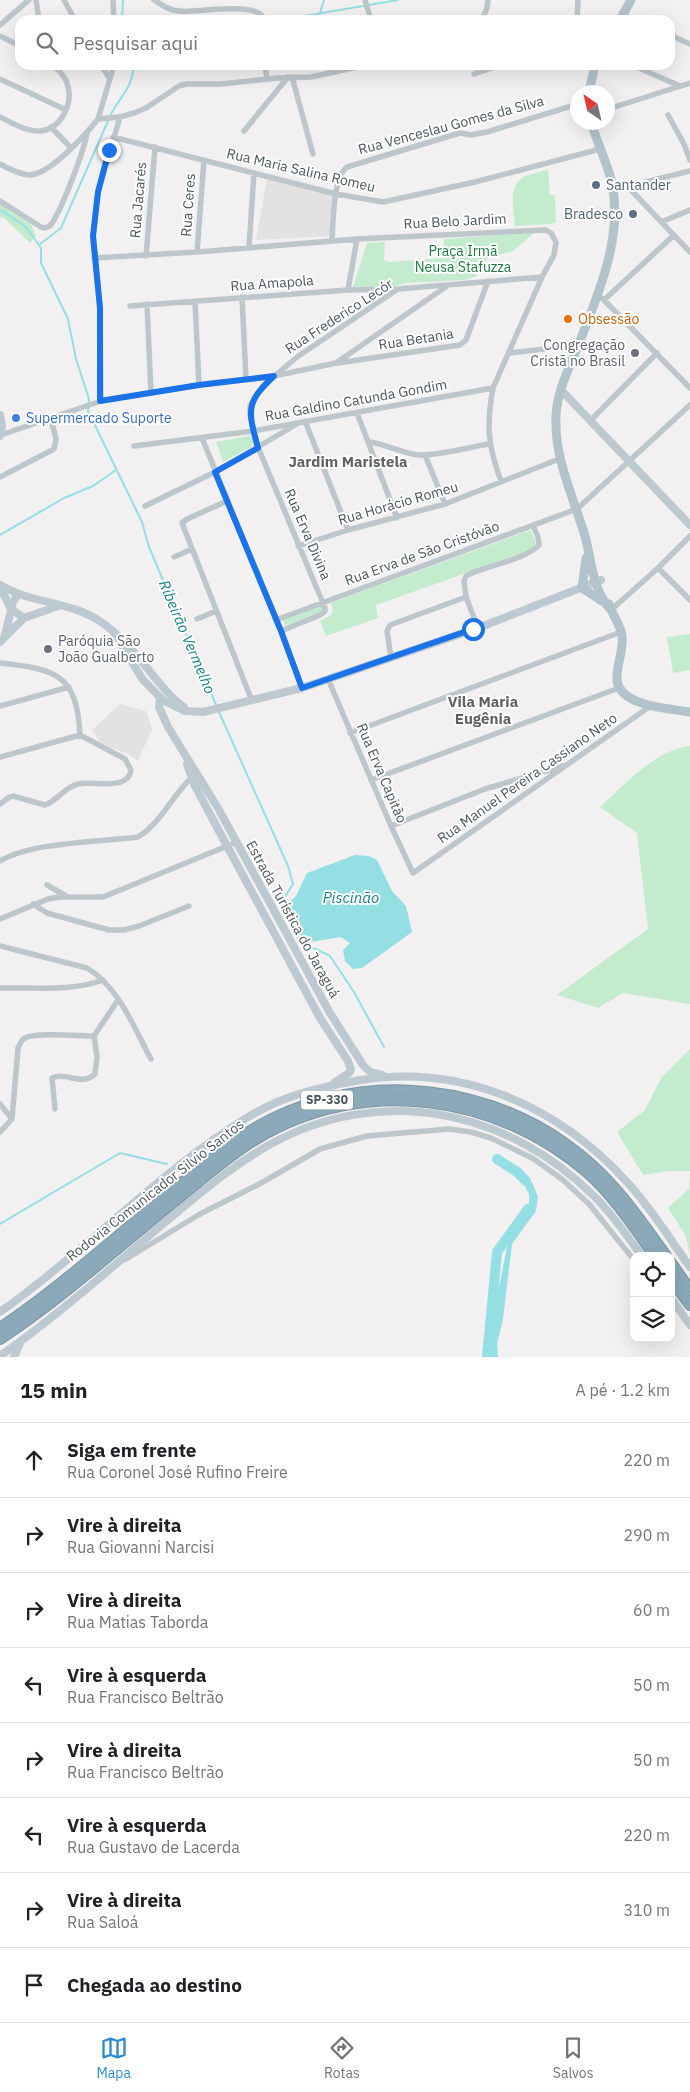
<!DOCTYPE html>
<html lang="pt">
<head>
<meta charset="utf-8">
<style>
	:root { --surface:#fff; --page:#f2f2f2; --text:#202124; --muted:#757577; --line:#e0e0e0; --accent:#2a8bd1 }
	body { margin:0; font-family:"IBM Plex Sans",sans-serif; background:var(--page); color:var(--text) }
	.controls { position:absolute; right:15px; bottom:15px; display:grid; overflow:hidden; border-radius:10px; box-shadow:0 5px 20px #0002 }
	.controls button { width:45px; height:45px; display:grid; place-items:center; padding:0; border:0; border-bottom:1px solid var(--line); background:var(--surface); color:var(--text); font:25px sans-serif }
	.compass { position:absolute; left:570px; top:85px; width:45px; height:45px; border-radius:50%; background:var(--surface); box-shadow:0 5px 20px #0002; rotate:326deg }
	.stop { position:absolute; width:15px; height:15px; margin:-11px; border:4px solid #1a73e8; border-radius:50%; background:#fff }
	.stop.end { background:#1a73e8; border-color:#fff; box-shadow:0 1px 5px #0008 }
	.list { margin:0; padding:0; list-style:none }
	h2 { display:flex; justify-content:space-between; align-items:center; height:65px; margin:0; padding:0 20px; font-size:21px }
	h2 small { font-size:16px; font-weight:400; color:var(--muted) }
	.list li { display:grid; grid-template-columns:32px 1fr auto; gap:15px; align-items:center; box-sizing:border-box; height:75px; padding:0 20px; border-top:1px solid var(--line) }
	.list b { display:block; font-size:19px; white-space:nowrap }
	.list p { margin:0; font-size:16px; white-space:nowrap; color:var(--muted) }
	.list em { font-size:16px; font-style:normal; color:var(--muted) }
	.icon { flex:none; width:28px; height:28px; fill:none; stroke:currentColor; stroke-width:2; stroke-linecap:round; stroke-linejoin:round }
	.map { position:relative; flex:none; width:690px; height:1357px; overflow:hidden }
	.search { position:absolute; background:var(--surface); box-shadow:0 5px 20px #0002; left:15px; right:15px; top:15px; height:55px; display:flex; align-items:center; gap:12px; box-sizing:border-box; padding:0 18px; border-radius:15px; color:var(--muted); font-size:19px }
	.sheet { height:665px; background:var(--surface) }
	nav { display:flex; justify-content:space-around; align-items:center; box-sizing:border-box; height:70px; border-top:1px solid var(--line); background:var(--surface); font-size:14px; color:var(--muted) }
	nav a { display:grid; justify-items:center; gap:2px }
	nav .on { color:var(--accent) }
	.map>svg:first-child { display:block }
	.education { fill:#e3e1e1 }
	.green { fill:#c3ebcd }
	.water { fill:#94dfe4 }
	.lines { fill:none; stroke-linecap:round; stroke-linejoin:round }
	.stream { stroke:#94dfe4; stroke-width:2 }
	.river { stroke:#94dfe4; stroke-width:10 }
	.highway-casing { stroke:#7894a5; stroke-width:12 }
	.street { stroke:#bdc6cb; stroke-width:5.5 }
	.secondary { stroke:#bdc9d0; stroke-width:8 }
	.primary { stroke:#b2c3cc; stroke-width:9 }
	.highway { stroke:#8ca9ba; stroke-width:10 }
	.route { stroke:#1a73e8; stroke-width:6 }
	.service-dot { fill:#5c6f8a; stroke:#fff; stroke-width:2 }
	.food-dot { fill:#e8710a; stroke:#fff; stroke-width:2 }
	.worship-dot { fill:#6b7280; stroke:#fff; stroke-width:2 }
	.shop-dot { fill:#3f7fe0; stroke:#fff; stroke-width:2 }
	.labels { text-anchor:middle; stroke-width:4; stroke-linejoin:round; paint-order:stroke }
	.shield { fill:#fff; stroke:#80888c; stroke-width:1 }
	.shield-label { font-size:12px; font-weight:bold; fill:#49555b }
	.street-label { font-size:14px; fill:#49555b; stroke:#fff }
	.service-label { font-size:14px; fill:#4e5e75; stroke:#fff; text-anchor:start }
	.park-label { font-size:14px; fill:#20773f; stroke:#fff }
	.food-label { font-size:14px; fill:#c56008; stroke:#fff; text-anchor:start }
	.worship-label { font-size:14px; fill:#5b616d; stroke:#fff; text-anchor:end }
	.shop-label { font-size:14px; fill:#366cbe; stroke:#fff; text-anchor:start }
	.neighbourhood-label { font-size:15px; font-weight:bold; fill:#5d6164; stroke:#fff }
	.water-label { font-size:15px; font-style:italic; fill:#198189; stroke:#fff }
</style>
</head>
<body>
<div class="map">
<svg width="690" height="1357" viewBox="0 0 690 1357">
	<rect width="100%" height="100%" fill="#f2f0f0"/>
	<path class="education" d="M267 178 333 196 331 236 256 240Z
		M120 704 146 711 152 729 138 761 127 753 108 747 100 742 92 730Z"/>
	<path class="green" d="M548 170 550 195H555L556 222 552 224 515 226C514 211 507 185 525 176 532 173 541 172 548 170Z
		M0 203 31 224 36 236 30 243 4 218 0 217Z
		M534 233 513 251 488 258 476 276 465 280 406 283 394 287H353L367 243 385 242 384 260 390 262 442 258 444 239Z
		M249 436 254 440 251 447 223 462 216 442Z
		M531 530 536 544 528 551 376 605 378 618 326 636 320 621 332 614 333 609 331 603Z
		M323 605 325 610 286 626 283 620Z
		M690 634V670L673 673 667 637Z
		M690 746V1004L623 993 598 1008 557 995 648 929 637 833 600 807C625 785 654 750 690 746Z
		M690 1049V1254L685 1234 668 1208 689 1189 690 1171H668L643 1175 617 1132 645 1110 661 1078Z"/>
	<path class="water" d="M355 855 369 856 377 860 392 891 406 906 412 932 362 968 353 969 345 961 343 950 350 943 341 937 304 943 285 906 296 896 307 873Z
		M520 1167 532 1182 538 1197 536 1211 512 1244 503 1319 497 1344 498 1357H485L508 1242 529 1204V1194L524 1185 515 1175Z"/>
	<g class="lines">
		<path class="stream" d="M320 13 324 0
			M122 20 123 0
			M281 20 398 0
			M110 116C118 99 135 85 133 65
			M0 211 4 212 26 227 41 248V263L68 319 76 359 89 399 88 411 142 522 149 547 216 705
			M39 245 61 228 108 121
			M0 535 64 498 93 486 116 470
			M219 712 288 866 293 884 286 895 281 908 303 946 316 949 330 956 354 992 384 1047
			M0 1224 120 1153 167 1164"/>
		<path class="river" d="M497 1159 517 1172 526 1181
			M487 1357 497 1252 528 1209"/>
		<g class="highway-casing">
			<path id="highway" d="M671 1263 690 1290
				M671 1279 690 1305
				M0 1328C60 1288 118 1235 174 1189 197 1170 221 1149 247 1133 345 1071 474 1078 567 1145 609 1174 637 1215 666 1256
				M0 1339C60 1299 115 1250 171 1204 199 1182 226 1157 256 1139 361 1075 497 1093 588 1173 614 1196 634 1227 655 1256"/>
		</g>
		<path class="street" d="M36 0 39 20
			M64 0 75 20
			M113 0 114 20
			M154 0C162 5 170 11 179 11 196 13 261 0 264 20
			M365 0 371 20
			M623 15 635 20
			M482 20 487 8 488 0
			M577 20 578 0
			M0 25 29 0
			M670 35 690 44
			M0 36 20 46
			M101 65 110 79
			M265 65 267 79
			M632 65 680 86
			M474 74 501 65
			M292 77 313 154
			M0 79 66 110
			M608 109 690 83
			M668 115 684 144 690 160
			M0 117C12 123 27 132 40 131 62 129 74 102 67 83 65 76 58 70 53 65
			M98 119 114 65
			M51 127 71 148
			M244 131 288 77
			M113 137 336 194 383 202 475 182 600 149
			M0 164C9 169 19 174 29 175 50 175 86 134 98 119L120 117 134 113 146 108 179 86 186 84H221L277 78 311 77 367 65
			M612 184H620L629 188 690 252
			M613 190 690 171
			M0 201 41 227 45 228 50 226C61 212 84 151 87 133
			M661 222 690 210
			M332 241C333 224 333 177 347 167L460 133 471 135 487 132 578 104
			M249 247 254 173
			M197 252 204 160
			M146 256 155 147
			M94 258 197 252 357 239 546 230 551 233 556 242 554 255 542 277 493 388C486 426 488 446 501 481
			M348 290 357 239
			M598 296 604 300 690 388
			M242 297 246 379
			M604 300 674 235
			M195 301 199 385
			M147 304 151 393
			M130 306 348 290 398 289
			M510 353 579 345
			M338 363 460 345 466 340 488 281
			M101 401 100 308 93 236 98 192 120 117
			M357 413 397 518
			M305 421 348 530
			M590 421 657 353
			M1 435 101 401 199 385 274 376 336 363 447 286
			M202 438 281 631 302 688
			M369 442C386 444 401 453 419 455 437 456 470 447 489 444
			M134 446 253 431 493 388
			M425 455 445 504
			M0 477 54 449 56 439 51 419
			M227 501 187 519 182 523 252 701
			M145 506 215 472 297 424
			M298 546 348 530 445 504 559 459
			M174 557 192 549
			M658 568 690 600
			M611 610 658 568 690 536
			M197 619 216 611
			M276 620 577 509 690 405
			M478 628 466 597 464 581 466 576 472 573C491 565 526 559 539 545L538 537 533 525
			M281 631 320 615 325 611V608L258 447 250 415V406L255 397 264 385 297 357 398 289 542 277
			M391 658 387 631 390 625 466 597
			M0 663C56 669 77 674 80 735L125 759 131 770C128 792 93 780 78 784 65 787 58 800 45 805L13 796 8 798 0 804
			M328 679 391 826 413 873 652 705
			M0 706 69 687
			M350 733 621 632
			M0 757 80 735
			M371 780 619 688
			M391 826 485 789 563 766
			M0 861C32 842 99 842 138 837 162 822 173 794 194 775
			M47 885 66 896
			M33 904 47 913 109 930H124L139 926 189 906
			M0 919 48 899 59 897H103L237 842
			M0 946 87 968C119 987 134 1028 151 1059
			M0 988C34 987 71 992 103 980
			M0 1104 12 1119
			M55 1109 52 1078C66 1071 82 1087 95 1074L97 1057 94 1036 118 1000
			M0 1132 12 1119 18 1048C20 1044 21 1040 25 1038 37 1032 79 1036 94 1036
			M126 1259 200 1214 263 1182 320 1149 367 1136 449 1129 471 1132 491 1138 534 1159 563 1180 589 1204 634 1260"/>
		<path class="secondary" d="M561 390 690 525
			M0 415 2 426 0 436
			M0 585C32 604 71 601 101 622 125 638 143 664 162 686 169 694 175 702 184 707
			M0 587 11 609 24 618
			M113 631 143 680 164 701 185 711 203 712 302 688 478 628 601 580
			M5 635 13 602 18 594
			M0 642 24 618 58 606
			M160 697 159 707 168 727 218 808 330 1013 363 1065 370 1072 382 1075
			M187 764 194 784 227 846 320 1018 348 1061 351 1070 349 1073 335 1082
			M671 1298 690 1325
			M0 1312C84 1253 157 1173 245 1119 279 1097 316 1088 355 1081 460 1062 557 1105 627 1182 651 1208 670 1239 690 1267
			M0 1356C57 1316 110 1269 163 1224 197 1196 230 1167 269 1145 380 1083 508 1109 596 1198 613 1215 627 1236 642 1256
			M14 1357 21 1341"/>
		<path class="primary" d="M620 20 631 0
			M589 92 595 65
			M591 122C597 143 607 162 612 183 623 237 599 292 580 341 571 365 557 389 556 416 554 458 573 496 585 536 592 562 592 589 611 610
			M586 558 582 588 602 601
			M609 604C612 615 621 625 622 636 624 651 616 665 617 679 618 706 670 709 690 712"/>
		<use href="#highway" class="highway"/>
	</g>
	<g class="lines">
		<path class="route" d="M109 150 98 192 93 236 100 308V401L199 385 274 376C245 403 248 411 258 448L215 472 281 631 302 688 473 629"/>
	</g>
	<g class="service-dot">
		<circle cx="596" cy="185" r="5"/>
		<circle cx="633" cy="214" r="5"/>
	</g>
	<circle class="food-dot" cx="568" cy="319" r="5"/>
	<g class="worship-dot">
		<circle cx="635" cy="353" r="5"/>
		<circle cx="48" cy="649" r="5"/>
	</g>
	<circle class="shop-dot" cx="16" cy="418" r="5"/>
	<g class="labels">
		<rect class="shield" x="301" y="1090.5" width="52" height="19" rx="4"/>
		<g class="shield-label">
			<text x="327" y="1104">SP-330</text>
		</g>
		<g class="street-label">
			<text transform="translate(451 125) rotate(-15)" y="5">Rua Venceslau Gomes da Silva</text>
			<text transform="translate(301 170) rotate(13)" y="5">Rua Maria Salina Romeu</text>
			<text transform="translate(138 200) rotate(-85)" y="5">Rua Jacarés</text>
			<text transform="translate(188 205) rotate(-86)" y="5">Rua Ceres</text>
			<text transform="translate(455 221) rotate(-3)" y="5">Rua Belo Jardim</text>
			<text transform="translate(272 283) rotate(-4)" y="5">Rua Amapola</text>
			<text transform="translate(339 316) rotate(-33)" y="5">Rua Frederico Lecór</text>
			<text transform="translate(416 339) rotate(-9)" y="5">Rua Betania</text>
			<text transform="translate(356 400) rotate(-10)" y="5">Rua Galdino Catunda Gondim</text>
			<text transform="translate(398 503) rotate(-16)" y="5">Rua Horácio Romeu</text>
			<text transform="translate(308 534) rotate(67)" y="5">Rua Erva Divina</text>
			<text transform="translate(422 553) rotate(-20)" y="5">Rua Erva de São Cristóvão</text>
			<text transform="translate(382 773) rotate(67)" y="5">Rua Erva Capitão</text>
			<text transform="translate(527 778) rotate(-35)" y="5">Rua Manuel Pereira Cassiano Neto</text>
			<text transform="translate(293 919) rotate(61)" y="5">Estrada Turística do Jaraguá</text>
			<text transform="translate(155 1190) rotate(-38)" y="5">Rodovia Comunicador Silvio Santos</text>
		</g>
		<g class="service-label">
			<text x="606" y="190">Santander</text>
			<text x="623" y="219" text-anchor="end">Bradesco</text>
		</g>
		<g class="park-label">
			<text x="463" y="256">Praça Irmã<tspan x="463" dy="16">Neusa Stafuzza</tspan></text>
		</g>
		<g class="food-label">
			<text x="578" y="324">Obsessão</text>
		</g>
		<g class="worship-label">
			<text x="625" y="350">Congregação<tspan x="625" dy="16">Cristã no Brasil</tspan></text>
			<text x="58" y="646" text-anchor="start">Paróquia São<tspan x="58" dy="16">João Gualberto</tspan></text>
		</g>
		<g class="shop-label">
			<text x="26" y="423">Supermercado Suporte</text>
		</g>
		<g class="neighbourhood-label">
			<text x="348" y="467">Jardim Maristela</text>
			<text x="483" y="707">Vila Maria<tspan x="483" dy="17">Eugênia</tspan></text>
		</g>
		<g class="water-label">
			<text transform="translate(187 637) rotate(67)" y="5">Ribeirão Vermelho</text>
			<text x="351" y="903">Piscinão</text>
		</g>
	</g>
</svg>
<div class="controls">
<button><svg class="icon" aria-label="locate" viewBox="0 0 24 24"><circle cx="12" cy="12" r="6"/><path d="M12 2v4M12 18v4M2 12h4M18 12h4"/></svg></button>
<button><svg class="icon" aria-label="layers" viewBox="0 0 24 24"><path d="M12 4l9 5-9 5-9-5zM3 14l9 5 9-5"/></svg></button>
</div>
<svg class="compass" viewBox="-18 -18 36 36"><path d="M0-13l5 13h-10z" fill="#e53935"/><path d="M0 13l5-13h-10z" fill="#757577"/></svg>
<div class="stop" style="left:473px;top:629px"></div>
<div class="stop end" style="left:109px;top:150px"></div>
<div class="search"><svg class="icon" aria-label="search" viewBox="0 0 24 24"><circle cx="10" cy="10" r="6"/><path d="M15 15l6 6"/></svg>Pesquisar aqui</div>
</div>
<section class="sheet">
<h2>15 min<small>A pé · 1.2 km</small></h2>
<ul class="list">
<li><svg class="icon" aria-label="ahead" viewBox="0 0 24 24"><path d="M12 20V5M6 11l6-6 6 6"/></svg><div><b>Siga em frente</b><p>Rua Coronel José Rufino Freire</p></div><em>220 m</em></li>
<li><svg class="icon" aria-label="right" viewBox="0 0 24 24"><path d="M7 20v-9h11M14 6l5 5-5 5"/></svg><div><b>Vire à direita</b><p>Rua Giovanni Narcisi</p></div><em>290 m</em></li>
<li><svg class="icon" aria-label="right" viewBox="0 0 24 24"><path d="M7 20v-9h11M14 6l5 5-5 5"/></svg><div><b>Vire à direita</b><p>Rua Matias Taborda</p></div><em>60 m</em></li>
<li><svg class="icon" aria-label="left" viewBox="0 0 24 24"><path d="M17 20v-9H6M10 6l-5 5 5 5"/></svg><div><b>Vire à esquerda</b><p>Rua Francisco Beltrão</p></div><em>50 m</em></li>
<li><svg class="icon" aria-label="right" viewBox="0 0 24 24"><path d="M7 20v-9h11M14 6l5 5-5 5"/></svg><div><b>Vire à direita</b><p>Rua Francisco Beltrão</p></div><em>50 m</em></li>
<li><svg class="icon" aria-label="left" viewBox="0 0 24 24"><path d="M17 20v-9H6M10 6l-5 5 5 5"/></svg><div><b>Vire à esquerda</b><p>Rua Gustavo de Lacerda</p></div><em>220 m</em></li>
<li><svg class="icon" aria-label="right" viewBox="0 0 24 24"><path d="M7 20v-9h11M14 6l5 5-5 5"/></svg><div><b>Vire à direita</b><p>Rua Saloá</p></div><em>310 m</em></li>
<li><svg class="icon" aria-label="arrive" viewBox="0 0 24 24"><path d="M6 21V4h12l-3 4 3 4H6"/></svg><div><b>Chegada ao destino</b></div></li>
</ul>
</section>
<nav>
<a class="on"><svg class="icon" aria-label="map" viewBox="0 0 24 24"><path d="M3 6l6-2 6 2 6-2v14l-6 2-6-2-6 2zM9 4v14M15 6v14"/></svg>Mapa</a>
<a><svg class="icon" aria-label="directions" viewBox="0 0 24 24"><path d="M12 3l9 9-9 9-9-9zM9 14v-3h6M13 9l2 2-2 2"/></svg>Rotas</a>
<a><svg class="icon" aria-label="saved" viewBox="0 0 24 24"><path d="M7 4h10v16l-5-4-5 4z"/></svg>Salvos</a>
</nav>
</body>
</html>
